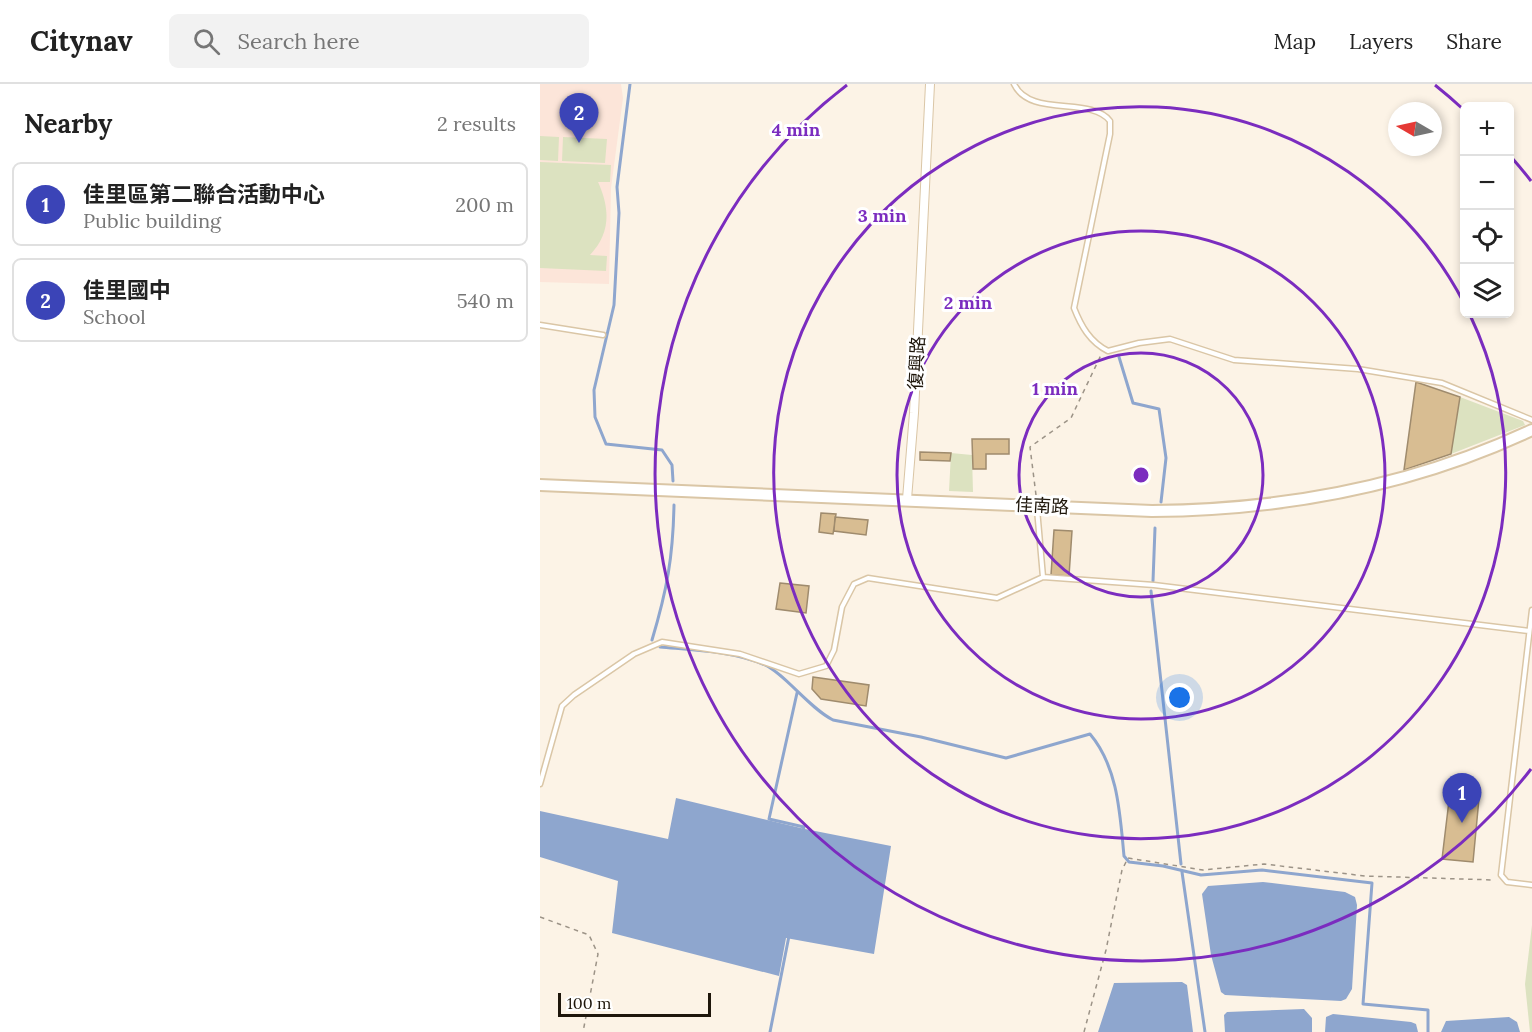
<!DOCTYPE html>
<html lang="en">
<head>
<meta charset="utf-8">
<style>
	:root { --surface:#fff; --page:#f2f2f2; --text:#222; --muted:#767676; --line:#e0e0e0; --accent:#3b44b7 }
	body { margin:0; font-family:Lora,"Noto Sans TC",serif; background:var(--page); color:var(--text) }
	.controls { position:absolute; right:18px; top:18px; display:grid; overflow:hidden; border-radius:9px; box-shadow:0 3px 9px #0003 }
	.controls button { width:54px; height:54px; display:grid; place-items:center; padding:0; border:0; border-bottom:2px solid var(--line); background:var(--surface); color:var(--text); font:30px sans-serif }
	.compass { position:absolute; left:848px; top:18px; width:54px; height:54px; border-radius:50%; background:var(--surface); box-shadow:0 3px 9px #0003; rotate:279deg }
	.scale { position:absolute; left:18px; bottom:15px; width:153px; box-sizing:border-box; padding-left:6px; border:3px solid #1e160b; border-top:0; font-size:16px; line-height:21px; white-space:nowrap; color:#1e160b; -webkit-text-stroke:4px #fff; paint-order:stroke }
	.you { position:absolute; left:640px; top:614px; width:21px; height:21px; margin:-15px; border:4px solid #fff; border-radius:50%; background:#1a73e8; box-shadow:0 0 0 9px #1a73e833 }
	.badge { display:grid; place-items:center; width:39px; height:39px; border-radius:50%; background:var(--accent); color:#fff; font-size:20px; font-weight:700 }
	.pin { position:absolute; translate:-50% -50px; filter:drop-shadow(0 2px 3px #0008) }
	.pin::after { content:''; position:absolute; top:32px; width:21px; height:18px; background:inherit; clip-path:polygon(0 0,100% 0,50% 100%) }
	.list { margin:0; padding:0; list-style:none }
	h2 { display:flex; justify-content:space-between; align-items:center; height:78px; margin:0; padding:0 24px; font-size:26px }
	h2 small { font-size:20px; font-weight:400; color:var(--muted) }
	.list li { display:grid; grid-template-columns:39px 1fr auto; gap:18px; align-items:center; box-sizing:border-box; height:84px; margin:0 12px 12px; padding:0 12px; border:2px solid var(--line); border-radius:9px }
	.list b { display:block; font-size:22px; white-space:nowrap }
	.list p { margin:0; font-size:20px; white-space:nowrap; color:var(--muted) }
	.list em { font-size:20px; font-style:normal; color:var(--muted) }
	.icon { flex:none; width:33px; height:33px; fill:none; stroke:currentColor; stroke-width:2; stroke-linecap:round; stroke-linejoin:round }
	.map { position:relative; flex:none; width:992px; height:948px; overflow:hidden }
	header { display:flex; align-items:center; gap:36px; box-sizing:border-box; height:84px; padding:0 30px; background:var(--surface); border-bottom:2px solid var(--line) }
	header strong { font-size:28px }
	nav { display:flex; gap:33px; margin-inline-start:auto; font-size:21px }
	.search { width:420px; height:54px; background:var(--page); display:flex; align-items:center; gap:15px; box-sizing:border-box; padding:0 21px; border-radius:9px; color:var(--muted); font-size:22px }
	main { display:flex }
	aside { flex:1; background:var(--surface) }
	.map>svg:first-child { display:block }
	.education { fill:#fce5d9 }
	.green { fill:#dce2c0 }
	.water { fill:#8ea6ce }
	.lines { fill:none; stroke-linecap:round; stroke-linejoin:round }
	.stream { stroke:#8ea6ce; stroke-width:3 }
	.building { fill:#d8bd92; stroke:#9f8b6d; stroke-width:1.5 }
	.lane-casing { stroke:#dac6a6; stroke-width:7 }
	.street-casing { stroke:#dac6a6; stroke-width:10 }
	.secondary-casing { stroke:#dac6a6; stroke-width:14 }
	.path { stroke:#9c9387; stroke-width:1.5; stroke-dasharray:4.5 4.5; stroke-linecap:butt }
	.lane { stroke:#fff; stroke-width:4 }
	.street { stroke:#fff; stroke-width:8 }
	.secondary { stroke:#fff; stroke-width:10 }
	.ring { fill:none; stroke:#7b2cbf; stroke-width:3 }
	.labels { text-anchor:middle; stroke-width:6; stroke-linejoin:round; paint-order:stroke }
	.street-label { font-size:18px; fill:#1e160b; stroke:#fff }
	.centre { fill:#7b2cbf; stroke:#fff; stroke-width:3 }
	.ring-label { font-size:18px; text-anchor:middle; font-weight:bold; fill:#7b2cbf; stroke:#fff; stroke-width:6; stroke-linejoin:round; paint-order:stroke }
</style>
</head>
<body>
<header>
<strong>Citynav</strong>
<div class="search"><svg class="icon" aria-label="search" viewBox="0 0 24 24"><circle cx="10" cy="10" r="6"/><path d="M15 15l6 6"/></svg>Search here</div>
<nav><a>Map</a><a>Layers</a><a>Share</a></nav>
</header>
<main>
<aside>
<h2>Nearby<small>2 results</small></h2>
<ul class="list">
<li><span class="badge">1</span><div><b>佳里區第二聯合活動中心</b><p>Public building</p></div><em>200 m</em></li>
<li><span class="badge">2</span><div><b>佳里國中</b><p>School</p></div><em>540 m</em></li>
</ul>
</aside>
<div class="map">
<svg width="992" height="948" viewBox="0 0 992 948">
	<rect width="100%" height="100%" fill="#fcf3e6"/>
	<path class="education" d="M0 0H81L83 14 71 104 69 200 0 198Z"/>
	<path class="green" d="M0 52 19 53 18 77 0 76Z
		M23 53 67 55 65 79 22 77Z
		M0 78 71 81 70 98H58C70 124 71 149 50 171L67 172 66 187 0 184Z
		M920 313 983 337 985 341 911 370Z
		M411 369 432 371 433 408 409 407Z
		M992 841V948H990L985 900Z"/>
	<path class="water" d="M136 714 265 745 351 762 334 870 246 854 239 892 72 849 78 797 0 773V727L128 755Z
		M723 798 805 808 815 813 817 821 812 905 806 915 801 917 685 911 681 908 671 871 662 810 668 802Z
		M642 898 647 901 653 948H558L574 899Z
		M764 925 772 934V948H685L684 931 687 928Z
		M793 930 871 938 876 940 878 948H785L786 933Z
		M969 933 977 938 980 948H901L906 937Z"/>
	<g class="lines">
		<path class="stream" d="M90 0 77 103 79 129 74 221 54 306 55 333 66 360 122 366 132 381 133 397
			M579 273 593 319 619 325 626 374 621 418
			M613 497 615 444
			M611 507 641 780
			M112 556C127 506 133 473 134 421
			M120 563C154 566 193 567 225 581 245 590 269 624 293 636L381 653 466 674 550 650C578 683 580 730 584 772L589 778 623 782 661 791 722 786 832 799 823 920 888 926V948
			M257 609 229 735 264 743 263 747
			M642 788 665 948
			M230 948 249 852"/>
	</g>
	<path class="building" d="M876 298 920 313 911 370 864 386Z
		M432 355H469V370H446V385H433Z
		M380 368 411 369 410 377 380 376Z
		M281 429 296 430 293 450 279 448Z
		M295 433 328 436 326 451 294 447Z
		M514 446 532 447 529 492 511 491Z
		M240 499 269 502 266 529 236 525Z
		M273 593 329 601 326 622 281 615 272 605Z
		M911 700 940 704 933 778 902 775Z"/>
	<g class="lines">
		<g class="lane-casing">
			<path id="lane" d="M474 0C490 34 551 12 570 37V50L534 224C541 242 550 258 568 267L599 259 630 255 694 276 818 285 902 299 992 336
				M0 241 63 251
				M497 425 503 493
				M992 526 961 791 967 798 992 801
				M0 700 22 622 34 611 94 570 122 558 200 570 259 590 286 582 294 566 302 523 314 500 328 494 457 514 503 493 614 501 989 547"/>
		</g>
		<g class="street-casing">
			<path id="street" d="M367 415 374 329 390 0"/>
		</g>
		<g class="secondary-casing">
			<path id="secondary" d="M0 401 612 427C745 426 871 403 992 346"/>
		</g>
		<path class="path" d="M496 411 490 363 531 334 561 271
			M0 833 49 851 58 870 43 948
			M544 948 566 866 582 786 588 774 663 786 724 780 825 792 954 796"/>
		<use href="#lane" class="lane"/>
		<use href="#street" class="street"/>
		<use href="#secondary" class="secondary"/>
	</g>
	<g class="ring">
		<circle cx="601" cy="391" r="122"/>
		<circle cx="601" cy="391" r="244"/>
		<path d="M930 231A366 366 0 1 1 924 219"/>
		<path d="M991 685A488 488 0 1 1 307 1M895 1A488 488 0 0 1 924 26M972 74A488 488 0 0 1 991 97"/>
	</g>
	<g class="labels">
		<g class="street-label">
			<text transform="translate(377 279) rotate(-87)" y="6">復興路</text>
			<text transform="translate(502 422) rotate(3)" y="6">佳南路</text>
		</g>
	</g>
	<circle cx="601" cy="391" r="9" class="centre"/>
	<g class="ring-label">
		<text x="256" y="52">4 min</text>
		<text x="342" y="138">3 min</text>
		<text x="428" y="225">2 min</text>
		<text x="515" y="311">1 min</text>
	</g>
</svg>
<div class="controls">
<button>+</button>
<button>−</button>
<button><svg class="icon" aria-label="locate" viewBox="0 0 24 24"><circle cx="12" cy="12" r="6"/><path d="M12 2v4M12 18v4M2 12h4M18 12h4"/></svg></button>
<button><svg class="icon" aria-label="layers" viewBox="0 0 24 24"><path d="M12 4l9 5-9 5-9-5zM3 14l9 5 9-5"/></svg></button>
</div>
<svg class="compass" viewBox="-18 -18 36 36"><path d="M0-13l5 13h-10z" fill="#e53935"/><path d="M0 13l5-13h-10z" fill="#767676"/></svg>
<div class="scale">100 m</div>
<div class="you"></div>
<div class="pin badge" style="left:922px;top:739px">1</div>
<div class="pin badge" style="left:39px;top:59px">2</div>
</div>
</main>
</body>
</html>
